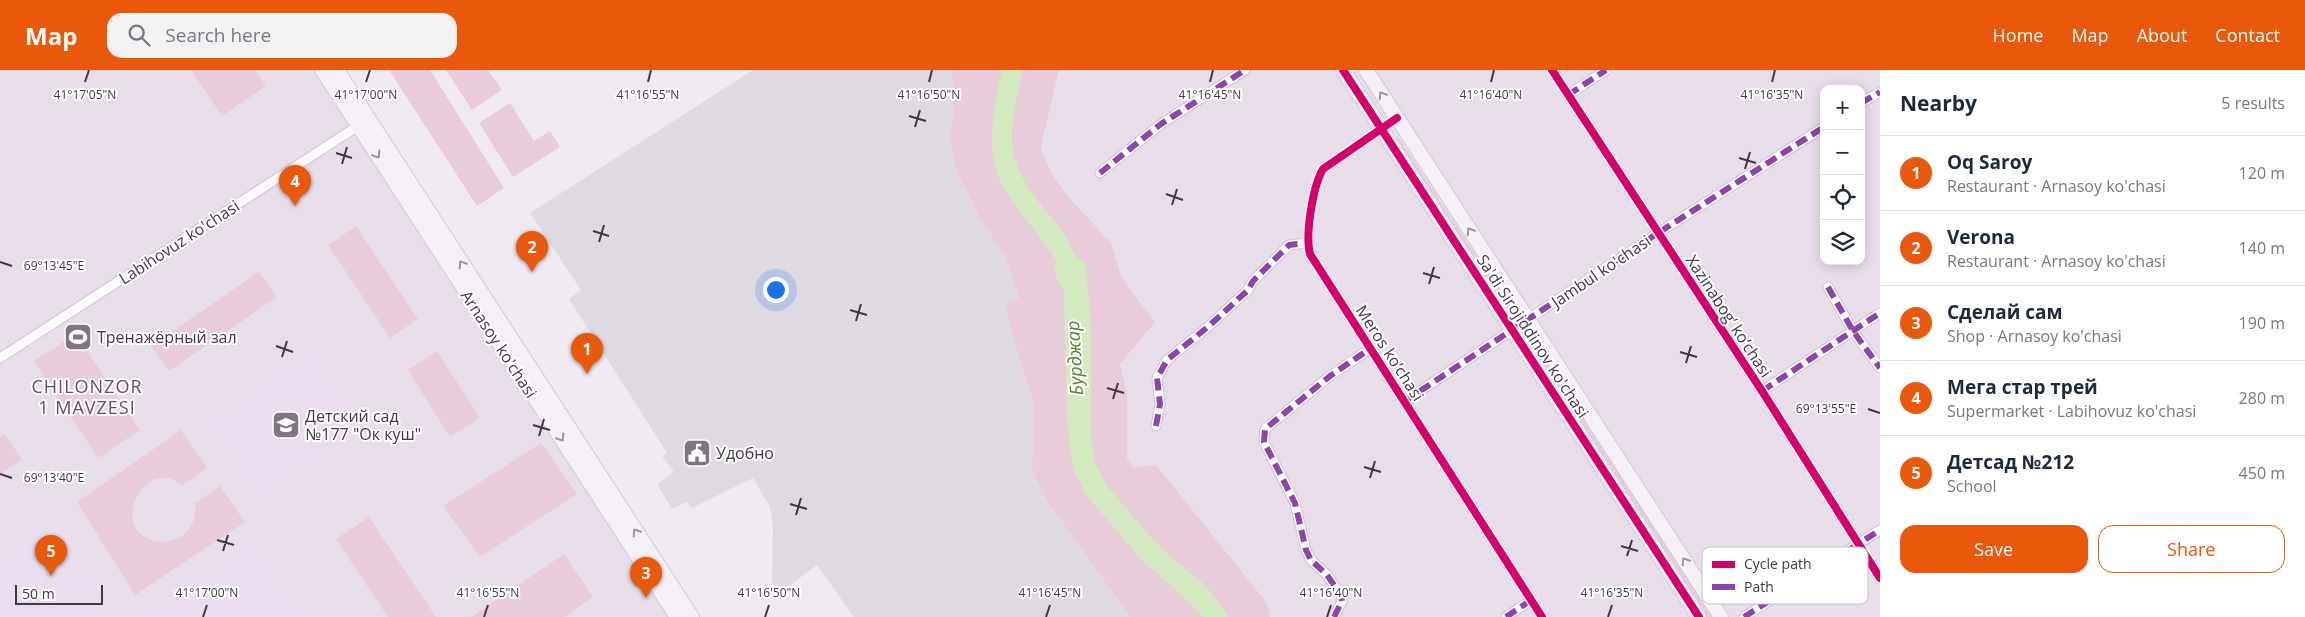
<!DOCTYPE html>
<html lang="en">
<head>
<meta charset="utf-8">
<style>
	:root { --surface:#fff; --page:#f2f2f3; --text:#1f2937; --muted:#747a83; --line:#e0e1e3; --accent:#ea580c }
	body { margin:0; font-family:"Open Sans",sans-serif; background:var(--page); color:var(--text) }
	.controls { position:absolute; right:15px; top:15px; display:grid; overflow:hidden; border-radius:10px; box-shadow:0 2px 12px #0003 }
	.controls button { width:45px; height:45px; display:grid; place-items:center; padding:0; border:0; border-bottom:1px solid var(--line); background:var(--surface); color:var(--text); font:25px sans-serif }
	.scale { position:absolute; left:15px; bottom:12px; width:88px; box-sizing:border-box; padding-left:5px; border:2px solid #413745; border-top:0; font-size:14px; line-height:18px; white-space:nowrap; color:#413745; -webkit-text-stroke:4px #fff; paint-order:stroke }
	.you { position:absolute; left:775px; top:219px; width:18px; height:18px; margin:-12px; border:4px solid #fff; border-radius:50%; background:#1a73e8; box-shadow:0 0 0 8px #1a73e833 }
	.badge { display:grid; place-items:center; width:32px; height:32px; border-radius:50%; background:var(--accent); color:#fff; font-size:16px; font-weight:700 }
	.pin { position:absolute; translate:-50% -41px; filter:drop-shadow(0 1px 2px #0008) }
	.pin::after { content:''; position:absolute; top:26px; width:18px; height:15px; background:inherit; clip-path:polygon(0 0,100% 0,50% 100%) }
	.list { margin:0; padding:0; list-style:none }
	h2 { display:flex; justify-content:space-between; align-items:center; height:65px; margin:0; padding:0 20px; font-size:21px }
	h2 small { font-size:16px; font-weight:400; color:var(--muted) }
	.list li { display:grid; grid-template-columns:32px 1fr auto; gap:15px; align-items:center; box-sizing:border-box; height:75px; padding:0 20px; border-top:1px solid var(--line) }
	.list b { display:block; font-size:19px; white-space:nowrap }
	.list p { margin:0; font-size:16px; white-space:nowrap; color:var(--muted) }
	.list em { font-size:16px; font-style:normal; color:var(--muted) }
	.actions { display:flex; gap:10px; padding:15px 20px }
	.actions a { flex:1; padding:11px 0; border:1px solid var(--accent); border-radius:15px; text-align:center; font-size:18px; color:var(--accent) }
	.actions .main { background:var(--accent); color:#fff }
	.icon { flex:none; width:28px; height:28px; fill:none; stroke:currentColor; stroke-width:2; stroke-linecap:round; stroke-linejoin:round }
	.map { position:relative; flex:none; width:1880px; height:547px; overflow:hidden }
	header { display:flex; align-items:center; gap:30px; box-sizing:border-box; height:70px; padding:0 25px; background:var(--accent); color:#fff }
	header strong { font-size:24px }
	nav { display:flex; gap:28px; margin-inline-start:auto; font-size:18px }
	.search { width:350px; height:45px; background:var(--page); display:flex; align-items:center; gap:12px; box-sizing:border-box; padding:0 18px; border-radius:15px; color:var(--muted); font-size:19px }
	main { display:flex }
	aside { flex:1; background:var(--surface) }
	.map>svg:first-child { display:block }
	.residential { fill:#e8deea; fill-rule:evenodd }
	.industrial { fill:#dfdae1 }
	.education { fill:#eadded }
	.green { fill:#e8ccda; fill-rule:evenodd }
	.parking { fill:#e0dbe1 }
	.water { fill:#d3e9bf }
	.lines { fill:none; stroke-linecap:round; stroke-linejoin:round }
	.street-casing { stroke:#cbc6cc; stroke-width:11 }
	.secondary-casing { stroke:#d3c8d4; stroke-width:16 }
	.street { stroke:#fdfcfd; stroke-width:9 }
	.secondary { stroke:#f5eff6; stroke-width:14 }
	.quiet { stroke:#8e44ad; stroke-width:6; stroke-dasharray:12 6; stroke-linecap:butt }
	.cycleway-casing { stroke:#fff; stroke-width:11 }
	.cycleway { stroke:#d6006c; stroke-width:8 }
	.oneway { stroke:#9b939e }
	.ticks { fill:none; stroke:#413745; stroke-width:2 }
	.labels { text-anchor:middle; stroke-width:4; stroke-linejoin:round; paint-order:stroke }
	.street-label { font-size:16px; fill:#413745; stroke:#fff }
	.poi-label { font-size:16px; fill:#413745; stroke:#fff; text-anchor:start }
	.water-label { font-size:18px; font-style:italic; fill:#548230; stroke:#fff }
	.neighbourhood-label { font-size:18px; letter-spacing:1px; fill:#604f67; stroke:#fff }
	.key { fill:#fff; stroke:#c6c3c7; stroke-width:1 }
	.key-label { font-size:14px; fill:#413745 }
	.ticks-label { font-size:12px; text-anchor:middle; fill:#413745; stroke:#fff; stroke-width:4; stroke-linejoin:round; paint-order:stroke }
</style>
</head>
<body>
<header>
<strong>Map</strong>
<div class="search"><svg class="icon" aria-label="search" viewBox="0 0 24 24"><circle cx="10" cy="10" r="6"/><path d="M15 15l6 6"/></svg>Search here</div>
<nav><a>Home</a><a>Map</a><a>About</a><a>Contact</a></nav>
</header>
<main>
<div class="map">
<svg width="1880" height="547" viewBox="0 0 1880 547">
	<rect width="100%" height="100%" fill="#efeaf0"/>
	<path class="residential" d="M0 0H321L677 547H0Z
		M1012 0H1880V547H1213L1146 482ZM1824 19H1861V191H1824Z"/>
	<path class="industrial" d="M753 0H952L953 42 950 69 955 98 980 149 1006 188 1020 230 1005 233 1013 268 1034 334 1032 398 1047 431 1130 547H854L817 495 780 523 772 513 773 456 770 437 753 408 692 438 687 432 672 439 657 414 674 402 662 386 667 383 569 229 581 220 530 143Z"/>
	<path class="education" d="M311 272 370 360 259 435 201 350Z
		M61 440 119 532 97 547H0V481Z
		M254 464 308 547H145L141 540Z"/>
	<path class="green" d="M191 0H255L266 16 222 46Z
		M389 0H430L504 118 477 136Z
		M446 0H488L502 20 472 40Z
		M952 0H1059L1041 76C1048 112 1083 141 1106 168L1110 170 1122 208 1155 252 1120 294 1127 324V389L1134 398 1156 395 1267 533 1270 547H1130L1047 431 1036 408 1032 398 1034 334 1013 268 1005 233 1019 229 1006 188 980 149 955 98 950 69 953 42Z
		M510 33 534 71 550 61 560 77 513 107 479 53Z
		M1399 68 1516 247 1511 250 1394 71Z
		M356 156 418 249 390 268 328 175Z
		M259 202 277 227 169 301 151 276Z
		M76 264 140 360 98 388 34 291Z
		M1532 271 1713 547H1705L1528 274Z
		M437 281 480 348 450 367 408 300Z
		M181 360 245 452 135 525 77 432ZM207 398 220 416 195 433C197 443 194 451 189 459 183 468 172 472 161 472 105 467 142 383 182 415Z
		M4 364 22 389 0 404V367Z
		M541 373 577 424 480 487 443 436Z
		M369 447 436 547H388L336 469Z
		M564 484 593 527 564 547H471Z"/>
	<path class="parking" d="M729 259 749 287 742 292 720 263Z"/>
	<path class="water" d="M1002 0H1023C1004 81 1006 94 1060 158 1066 164 1073 184 1077 187 1081 190 1083 190 1086 194L1091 262V365L1096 395 1108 417 1151 467 1169 485 1206 516 1229 547H1203L1190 533 1140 488 1087 426 1075 404 1070 381 1067 350 1064 220C1058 211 1051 204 1057 192 1043 168 1024 149 1009 127 982 87 993 44 1002 0Z"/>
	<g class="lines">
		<g class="street-casing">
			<path id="street" d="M1552 0 1762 321 1880 508
				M1568 25 1606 0
				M1861 33 1880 22
				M1397 48 1323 99C1313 116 1305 164 1310 184L1542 547
				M1100 103 1161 54 1245 0
				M1828 217 1853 261 1880 298
				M0 288 358 56
				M1762 321 1880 243
				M1405 331 1658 163 1824 57
				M1156 356 1160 334 1157 308 1167 290 1209 256 1248 220 1253 211 1289 175 1307 173
				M1334 547 1342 531 1341 525 1327 505 1311 490 1306 480 1295 433 1264 372 1265 359 1330 306 1371 278
				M1506 547 1531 530
				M1744 547 1880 460"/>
		</g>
		<g class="secondary-casing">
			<path id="secondary" d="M322 0 677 547
				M337 0 692 547
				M1343 0 1699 547
				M1366 0 1721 547"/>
		</g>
		<use href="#street" class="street"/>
		<use href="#secondary" class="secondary"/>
		<path class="quiet" d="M1568 25 1606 0
			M1861 33 1880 22
			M1100 103 1161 54 1245 0
			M1828 217 1853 261 1880 298
			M1762 321 1880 243
			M1405 331 1658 163 1824 57
			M1156 356 1160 334 1157 308 1167 290 1209 256 1248 220 1253 211 1289 175 1307 173
			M1334 547 1342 531 1341 525 1327 505 1311 490 1306 480 1295 433 1264 372 1265 359 1330 306 1371 278
			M1506 547 1531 530
			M1744 547 1880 460"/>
		<g class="cycleway-casing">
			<path id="cycleway" d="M1343 0 1699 547
				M1552 0 1762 321 1880 508
				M1397 48 1323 99C1313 116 1305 164 1310 184L1542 547"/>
		</g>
		<use href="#cycleway" class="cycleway"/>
	</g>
	<defs><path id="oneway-chevron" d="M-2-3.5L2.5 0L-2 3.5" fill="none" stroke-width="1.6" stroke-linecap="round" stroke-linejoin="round" transform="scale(1.25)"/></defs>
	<g class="oneway">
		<use href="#oneway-chevron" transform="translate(1382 25) rotate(-123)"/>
		<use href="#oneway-chevron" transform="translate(377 85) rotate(57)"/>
		<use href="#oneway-chevron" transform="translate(1470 161) rotate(-123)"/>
		<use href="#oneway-chevron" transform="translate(462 194) rotate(-123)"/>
		<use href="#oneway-chevron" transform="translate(561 368) rotate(57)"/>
		<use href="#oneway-chevron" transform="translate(636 462) rotate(-123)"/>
		<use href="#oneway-chevron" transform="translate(1685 491) rotate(-123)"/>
	</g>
	<path class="ticks" d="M85 12 89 0M366 12 370 0M648 12 651 0M929 12 932 0M1210 12 1213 0M1491 12 1494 0M1772 12 1775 0M909 46 926 51M915 57 920 40M336 83 352 88M1739 88 1756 93M342 94 347 77M1745 99 1750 82M1166 124 1183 130M1172 135 1177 119M593 161 609 166M599 172 604 155M0 192 12 196M1423 203 1440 208M1429 214 1434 197M850 240 867 245M856 251 861 234M276 276 293 282M1680 282 1697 287M282 287 287 271M1686 293 1691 276M1107 318 1124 323M1113 329 1118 313M1868 339 1880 343M533 355 550 360M539 366 544 349M1364 397 1381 402M0 404 12 408M1370 408 1375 391M790 434 807 439M796 445 801 428M217 470 234 475M1621 476 1638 481M223 481 228 465M1627 486 1632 470M203 547 207 535M484 547 488 535M765 547 769 535M1046 547 1050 535M1327 547 1331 535M1608 547 1612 535"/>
	<defs>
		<g id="stadium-square" transform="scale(1.4375)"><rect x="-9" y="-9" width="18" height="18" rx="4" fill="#7e7681" stroke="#fff"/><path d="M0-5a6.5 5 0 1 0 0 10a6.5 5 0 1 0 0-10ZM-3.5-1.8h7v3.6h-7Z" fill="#fff"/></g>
		<g id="school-square" transform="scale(1.4375)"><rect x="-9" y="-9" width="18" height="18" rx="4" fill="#7e7681" stroke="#fff"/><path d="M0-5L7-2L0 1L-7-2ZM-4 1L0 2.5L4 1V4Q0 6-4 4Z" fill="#fff"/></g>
		<g id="civic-square" transform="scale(1.4375)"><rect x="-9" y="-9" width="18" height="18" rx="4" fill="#7e7681" stroke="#fff"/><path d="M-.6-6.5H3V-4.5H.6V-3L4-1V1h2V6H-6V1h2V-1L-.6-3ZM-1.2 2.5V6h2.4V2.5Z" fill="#fff"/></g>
	</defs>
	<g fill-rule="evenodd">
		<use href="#stadium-square" x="78" y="267"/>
		<use href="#school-square" x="286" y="355"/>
		<use href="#civic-square" x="697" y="383"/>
	</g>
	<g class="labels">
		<g class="street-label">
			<text transform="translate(179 172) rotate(-33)" y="6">Labihovuz ko'chasi</text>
			<text transform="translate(1601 201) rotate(-34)" y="6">Jambul ko'chasi</text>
			<text transform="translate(1729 246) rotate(57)" y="6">Xazinabog‘ ko‘chasi</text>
			<text transform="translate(1533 266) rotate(57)" y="6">Sa'di Sirojiddinov ko'chasi</text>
			<text transform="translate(499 274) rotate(57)" y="6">Arnasoy ko'chasi</text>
			<text transform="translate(1390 283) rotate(57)" y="6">Meros ko‘chasi</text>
		</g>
		<g class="poi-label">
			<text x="97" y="273">Тренажёрный зал</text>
			<text x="305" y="352">Детский сад<tspan x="305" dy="18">№177 "Ок куш"</tspan></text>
			<text x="716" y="389">Удобно</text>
		</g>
		<g class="water-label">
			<text transform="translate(1075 288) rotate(-93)" y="6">Бурджар</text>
		</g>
		<g class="neighbourhood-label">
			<text x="87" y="323">CHILONZOR<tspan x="87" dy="21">1 MAVZESI</tspan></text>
		</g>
	</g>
	<rect x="1702" y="477" width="166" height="57" rx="8" class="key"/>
	<rect x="1712" y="491" width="23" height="7" fill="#d6006c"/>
	<rect x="1712" y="514" width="23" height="6" fill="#8e44ad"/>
	<g class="key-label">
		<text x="1744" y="499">Cycle path</text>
		<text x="1744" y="522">Path</text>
	</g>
	<g class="ticks-label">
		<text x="85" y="29">41°17'05"N</text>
		<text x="366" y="29">41°17'00"N</text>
		<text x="648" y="29">41°16'55"N</text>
		<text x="929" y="29">41°16'50"N</text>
		<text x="1210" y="29">41°16'45"N</text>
		<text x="1491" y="29">41°16'40"N</text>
		<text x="1772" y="29">41°16'35"N</text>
		<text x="54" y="200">69°13'45"E</text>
		<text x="1826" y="343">69°13'55"E</text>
		<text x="54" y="412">69°13'40"E</text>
		<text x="207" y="527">41°17'00"N</text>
		<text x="488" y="527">41°16'55"N</text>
		<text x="769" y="527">41°16'50"N</text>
		<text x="1050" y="527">41°16'45"N</text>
		<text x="1331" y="527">41°16'40"N</text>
		<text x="1612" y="527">41°16'35"N</text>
	</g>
</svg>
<div class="controls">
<button>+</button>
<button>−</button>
<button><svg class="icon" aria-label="locate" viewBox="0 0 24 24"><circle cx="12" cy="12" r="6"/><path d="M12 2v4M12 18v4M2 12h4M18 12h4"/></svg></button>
<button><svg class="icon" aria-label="layers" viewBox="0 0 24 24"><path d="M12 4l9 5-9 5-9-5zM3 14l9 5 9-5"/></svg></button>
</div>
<div class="scale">50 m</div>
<div class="you"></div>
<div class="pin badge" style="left:587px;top:304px">1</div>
<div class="pin badge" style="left:532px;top:202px">2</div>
<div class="pin badge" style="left:646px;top:528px">3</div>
<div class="pin badge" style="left:295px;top:136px">4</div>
<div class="pin badge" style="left:51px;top:506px">5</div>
</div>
<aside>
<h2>Nearby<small>5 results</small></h2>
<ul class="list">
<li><span class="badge">1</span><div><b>Oq Saroy</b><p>Restaurant · Arnasoy ko'chasi</p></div><em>120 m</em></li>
<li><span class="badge">2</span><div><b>Verona</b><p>Restaurant · Arnasoy ko'chasi</p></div><em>140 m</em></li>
<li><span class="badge">3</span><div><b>Сделай сам</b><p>Shop · Arnasoy ko'chasi</p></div><em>190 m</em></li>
<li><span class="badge">4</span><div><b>Мега стар трей</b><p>Supermarket · Labihovuz ko'chasi</p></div><em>280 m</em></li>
<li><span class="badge">5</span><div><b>Детсад №212</b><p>School</p></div><em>450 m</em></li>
</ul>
<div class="actions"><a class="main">Save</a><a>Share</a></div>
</aside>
</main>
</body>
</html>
